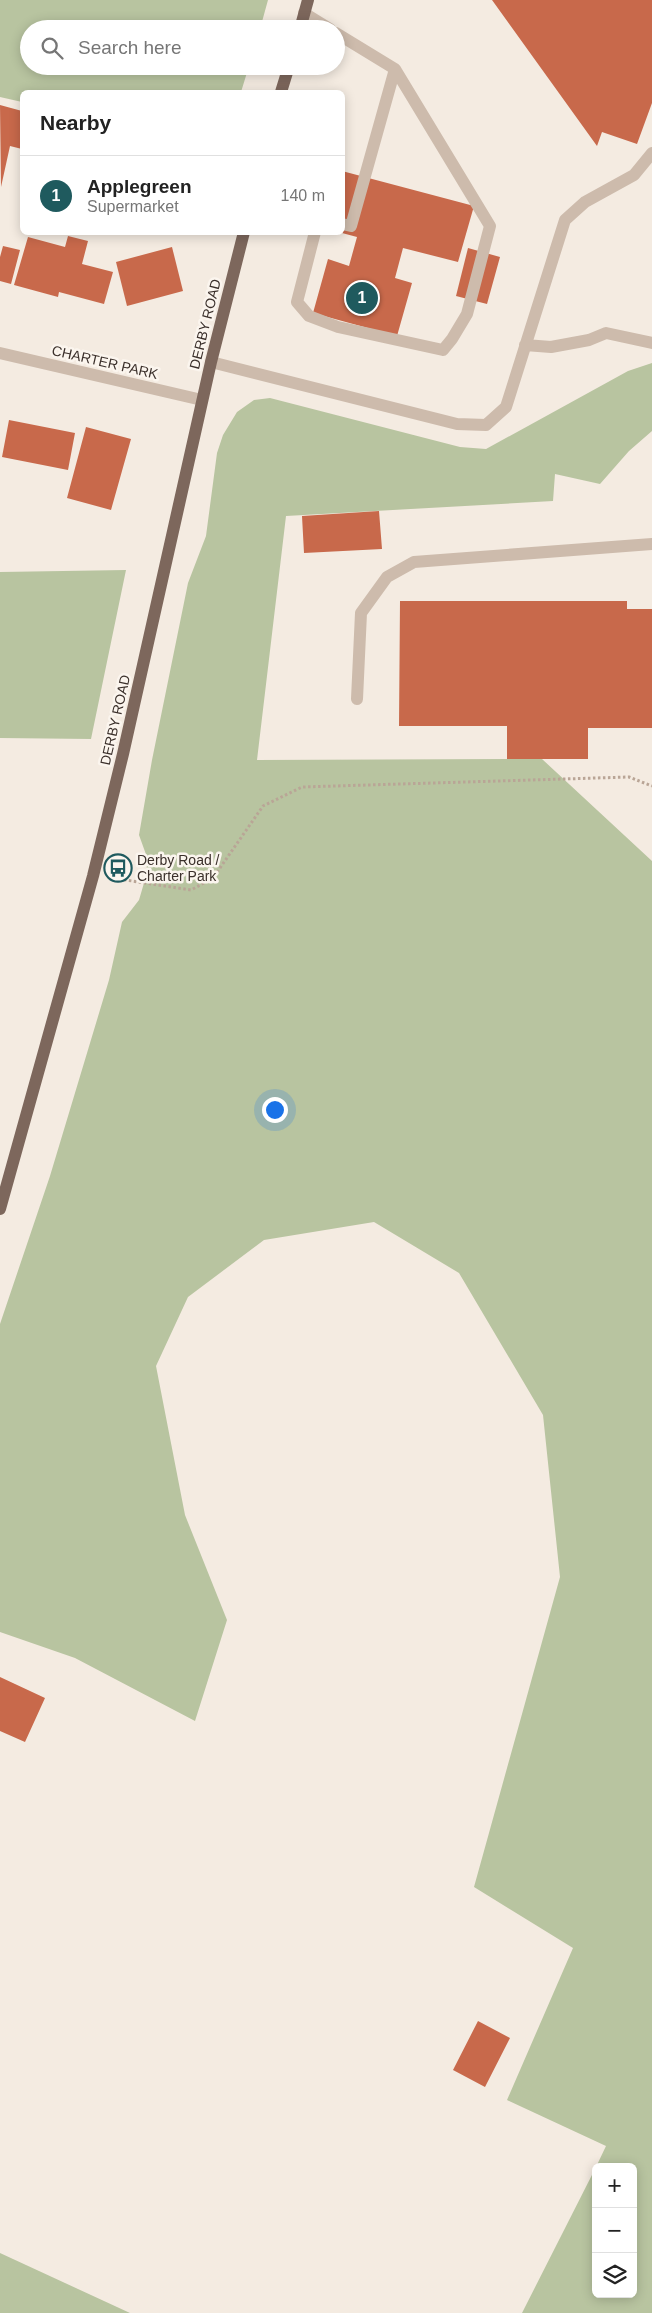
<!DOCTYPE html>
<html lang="en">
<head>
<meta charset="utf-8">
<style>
	:root { --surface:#fff; --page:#f2f2f2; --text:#222; --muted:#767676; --line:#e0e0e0; --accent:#1f5a5e }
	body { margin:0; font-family:Helvetica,sans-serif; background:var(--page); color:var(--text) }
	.controls { position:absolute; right:15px; bottom:15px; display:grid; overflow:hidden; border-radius:8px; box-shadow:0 2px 12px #0003 }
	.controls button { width:45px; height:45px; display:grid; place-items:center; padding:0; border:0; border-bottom:1px solid var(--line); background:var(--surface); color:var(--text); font:25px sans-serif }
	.you { position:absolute; left:274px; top:1109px; width:18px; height:18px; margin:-12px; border:4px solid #fff; border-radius:50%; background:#1a73e8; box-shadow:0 0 0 8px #1a73e833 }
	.badge { display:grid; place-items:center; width:32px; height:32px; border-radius:50%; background:var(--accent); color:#fff; font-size:16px; font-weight:700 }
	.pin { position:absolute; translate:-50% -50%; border:2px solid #fff; box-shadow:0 1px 5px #0006 }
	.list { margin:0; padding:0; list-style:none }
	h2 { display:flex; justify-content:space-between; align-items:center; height:65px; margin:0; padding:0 20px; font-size:21px }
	h2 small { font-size:16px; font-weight:400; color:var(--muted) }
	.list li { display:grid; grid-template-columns:32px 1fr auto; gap:15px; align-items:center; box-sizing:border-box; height:80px; padding:0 20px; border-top:1px solid var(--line) }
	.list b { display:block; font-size:19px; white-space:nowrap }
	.list p { margin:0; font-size:16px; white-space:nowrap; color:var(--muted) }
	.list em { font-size:16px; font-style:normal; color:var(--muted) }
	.icon { flex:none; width:28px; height:28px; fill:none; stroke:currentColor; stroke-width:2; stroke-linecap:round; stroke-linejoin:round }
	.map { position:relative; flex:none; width:652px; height:2313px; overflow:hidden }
	.search { position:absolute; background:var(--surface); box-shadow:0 2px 12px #0003; left:20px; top:20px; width:325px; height:55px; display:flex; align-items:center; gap:12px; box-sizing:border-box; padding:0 18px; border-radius:28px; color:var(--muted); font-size:19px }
	.panel { position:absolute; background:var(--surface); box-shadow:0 2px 12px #0003; left:20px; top:90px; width:325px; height:145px; border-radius:8px }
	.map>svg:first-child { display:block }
	.green { fill:#b8c4a0 }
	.building { fill:#c8694b }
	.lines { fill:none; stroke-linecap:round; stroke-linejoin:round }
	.path { stroke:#b9a596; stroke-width:3; stroke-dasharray:2.5 2.5; stroke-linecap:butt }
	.lane { stroke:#cdbbac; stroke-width:12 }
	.street { stroke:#cdbbac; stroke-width:12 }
	.primary { stroke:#7d675c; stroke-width:12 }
	.labels { text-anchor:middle; stroke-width:5; stroke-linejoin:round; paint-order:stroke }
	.street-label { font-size:14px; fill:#3b302b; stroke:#fbf5ee }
	.poi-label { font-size:14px; fill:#3b302b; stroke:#fbf5ee; text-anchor:start }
</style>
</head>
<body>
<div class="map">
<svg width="652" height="2313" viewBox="0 0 652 2313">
	<rect width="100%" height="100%" fill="#f4ebe1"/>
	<path class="green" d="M0 0H268L260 29H29V66H249L241 92H22V102L0 97Z
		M652 363V431L629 451 600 484 555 474 553 501 286 516 257 760 542 759 652 861V2313H522L596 2167V2294H633V2167H596L606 2146 507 2100 573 1948 474 1887 560 1577 543 1415 459 1273 374 1222 264 1240 188 1297 156 1366 185 1515 227 1620 195 1721 75 1658 0 1632V1324L50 1176 109 980 122 922 139 900 144 883 148 860 139 835 152 760 188 583 206 536 217 453 223 435 237 412 254 400 270 398 460 447 486 449 628 371Z
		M126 570 91 739 0 738V572Z
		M0 2253 130 2313H0Z"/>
	<path class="building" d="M492 0H652V103L637 144 602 132 597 146Z
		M0 105 22 111V149L10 146 1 187Z
		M342 171 474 206 458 262 403 248 395 278 412 283 397 336 313 313 328 259 349 266 357 237 342 233Z
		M68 236 88 241 82 264 113 272 104 304 59 292 58 297 14 285 28 237 65 247Z
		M3 246 20 250 11 284 0 281V257Z
		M172 247 183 291 127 306 116 262Z
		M468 248 500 257 487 304 456 296Z
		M9 420 75 433 68 470 2 457Z
		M86 427 131 439 111 510 67 498Z
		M379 511 382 549 304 553 302 516Z
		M400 601H627V609H652V728H588V759H507V726H399Z
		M0 1677 45 1698 25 1742 0 1731Z
		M478 2021 510 2038 485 2087 453 2070Z"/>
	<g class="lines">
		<path class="path" d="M119 879 191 890 213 878 263 806 302 787 629 777 652 786"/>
		<path class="lane" d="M304 13 330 29
			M336 33 395 69 351 226 342 224
			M315 232 297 302 309 316 338 327 443 350 452 339 467 314 490 226 395 69
			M525 345 551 347 589 340 606 333 652 343
			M211 362 457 424 486 425 506 407 565 220 585 202 634 175 652 153
			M357 699 361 613 387 577 414 562 652 544"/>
		<path class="street" d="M0 353 202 400"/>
		<path class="primary" d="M300 29 308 0
			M281 92 289 66
			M0 1209 93 876 123 754 211 362 244 232"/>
	</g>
	<defs>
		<g id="bus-ring" transform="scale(1.4375)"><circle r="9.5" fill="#fbf5ee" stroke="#1f5a5e" stroke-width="1.5"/><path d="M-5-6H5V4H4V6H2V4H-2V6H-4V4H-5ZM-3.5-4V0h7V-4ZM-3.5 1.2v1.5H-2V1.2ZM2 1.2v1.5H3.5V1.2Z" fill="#1f5a5e"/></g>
	</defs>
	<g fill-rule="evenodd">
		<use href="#bus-ring" x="118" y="868"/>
	</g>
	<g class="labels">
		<g class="street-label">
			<text transform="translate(205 324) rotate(-76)" y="5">DERBY ROAD</text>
			<text transform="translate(105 362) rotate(13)" y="5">CHARTER PARK</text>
			<text transform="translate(115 720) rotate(-77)" y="5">DERBY ROAD</text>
		</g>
		<g class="poi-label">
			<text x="137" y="865">Derby Road /<tspan x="137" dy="16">Charter Park</tspan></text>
		</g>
	</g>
</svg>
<div class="controls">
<button>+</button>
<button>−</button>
<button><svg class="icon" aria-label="layers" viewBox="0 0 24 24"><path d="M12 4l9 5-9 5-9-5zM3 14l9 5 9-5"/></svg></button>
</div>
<div class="you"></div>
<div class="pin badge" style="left:362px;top:298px">1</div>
<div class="search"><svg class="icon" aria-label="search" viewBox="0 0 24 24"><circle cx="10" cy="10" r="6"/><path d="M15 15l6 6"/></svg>Search here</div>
<section class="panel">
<h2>Nearby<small></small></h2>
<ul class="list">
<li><span class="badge">1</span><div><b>Applegreen</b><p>Supermarket</p></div><em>140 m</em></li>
</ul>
</section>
</div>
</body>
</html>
